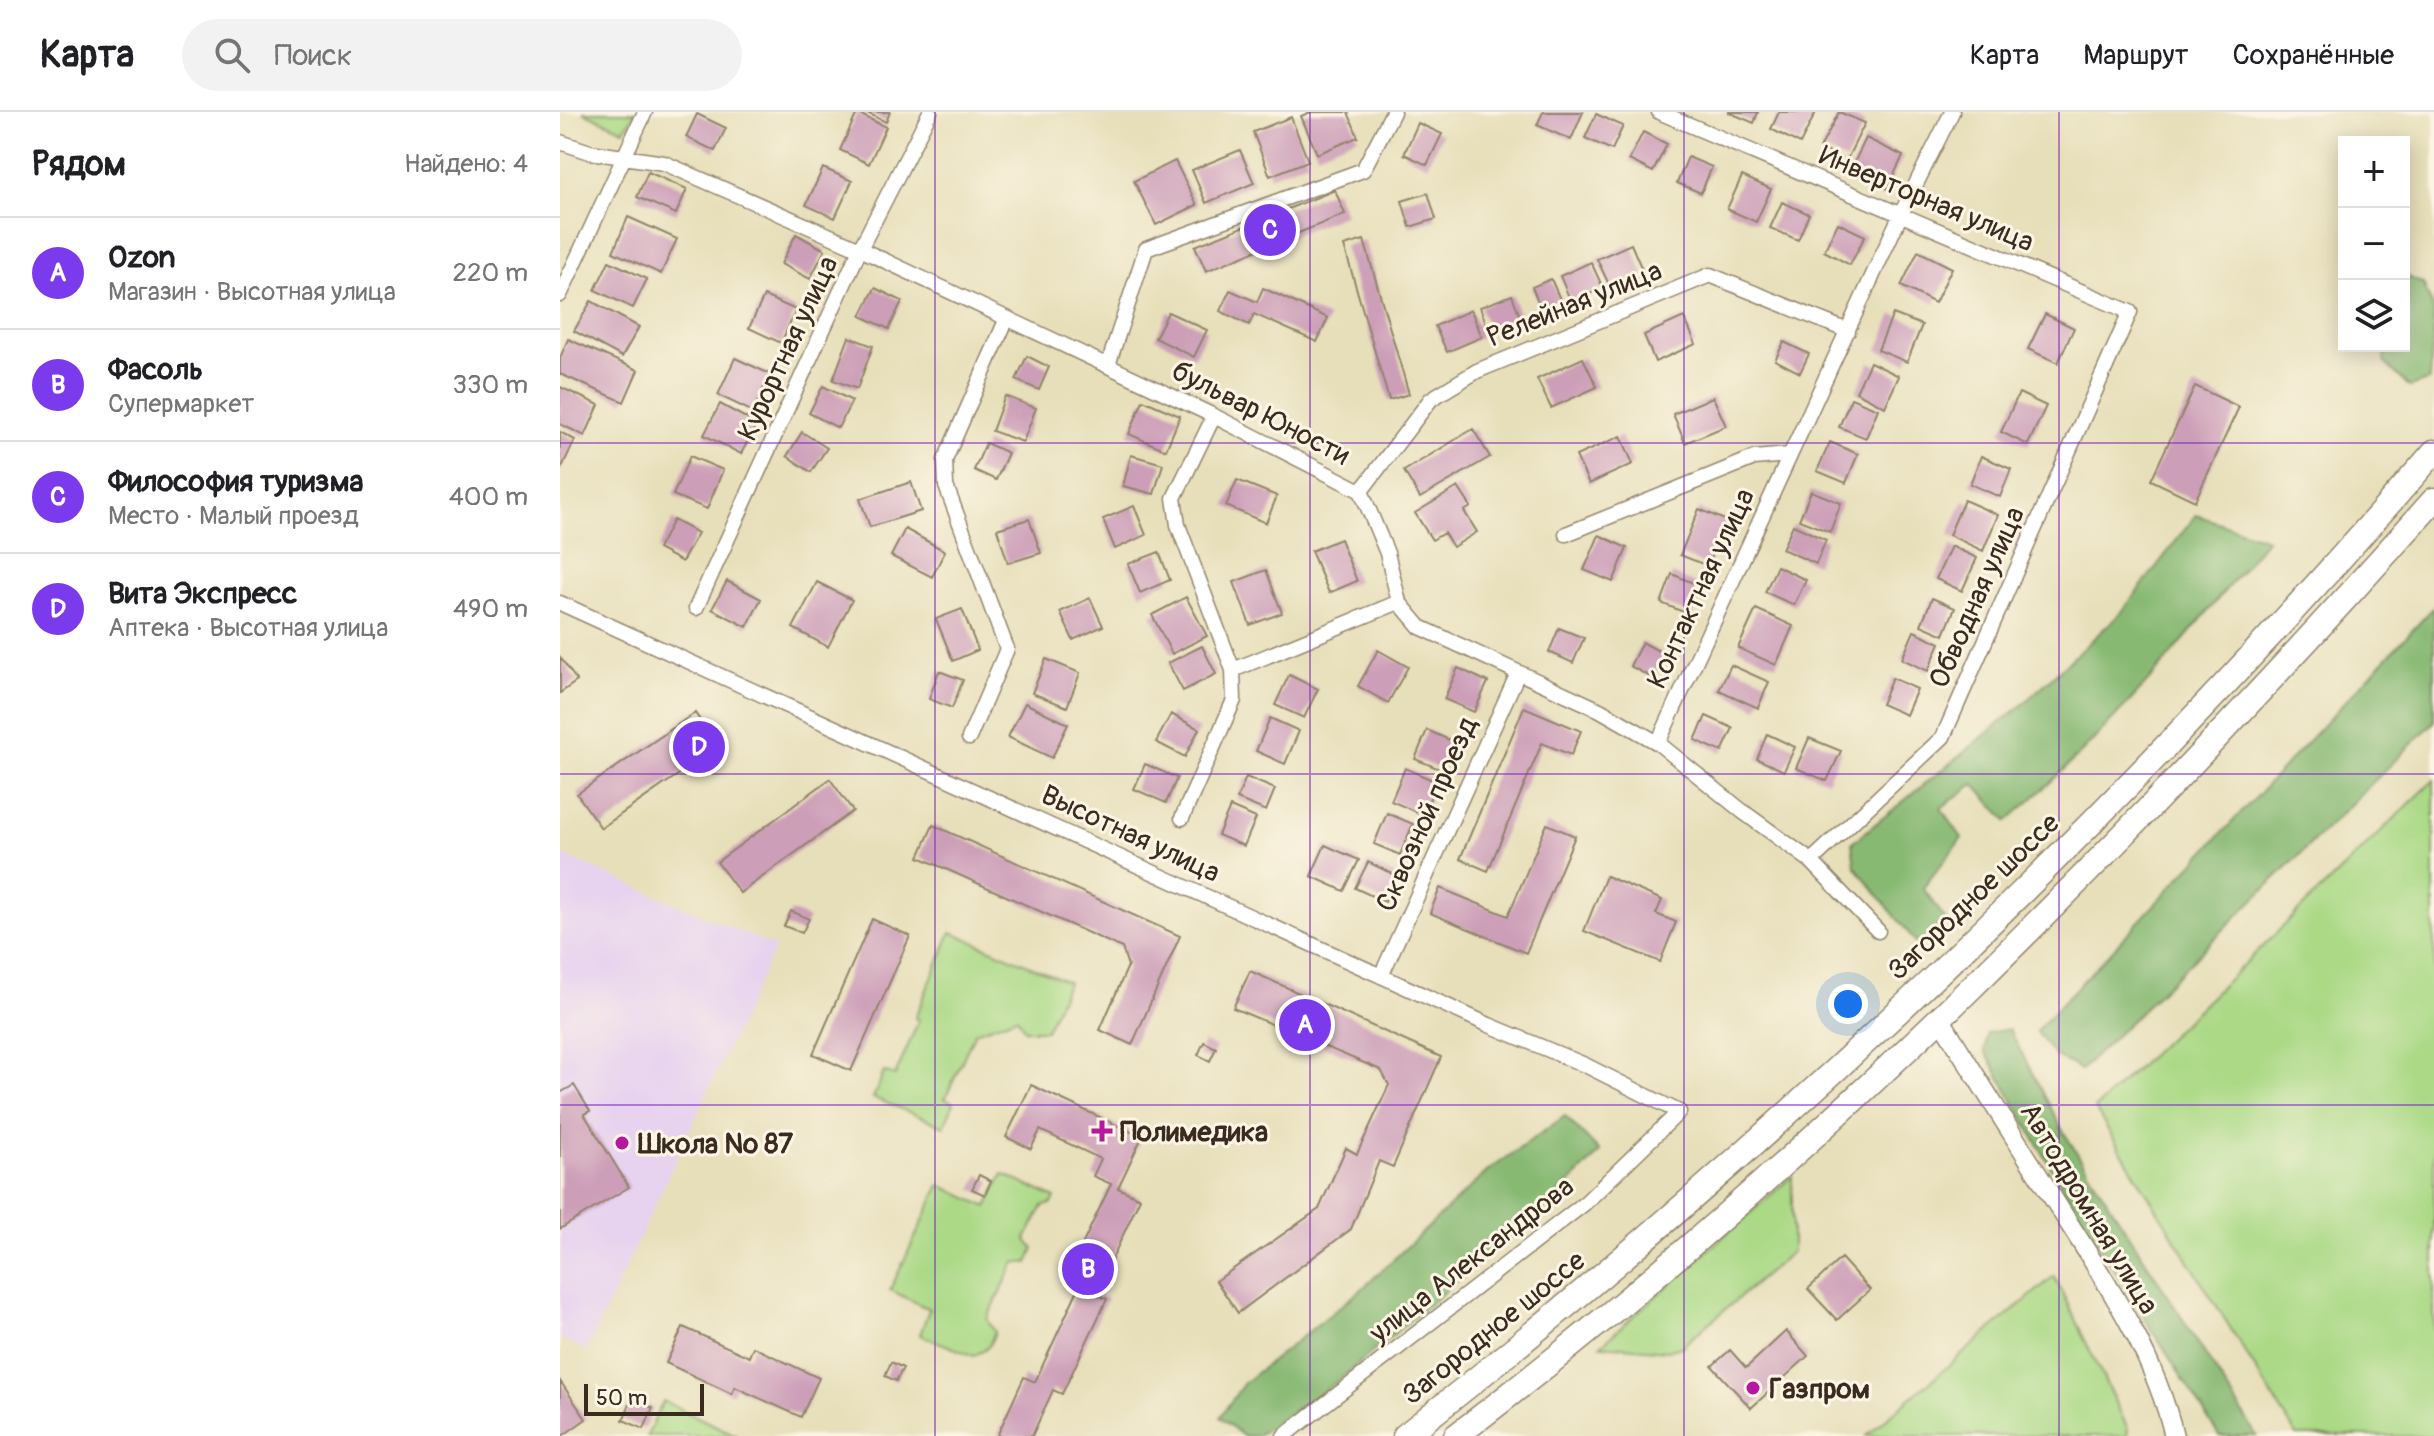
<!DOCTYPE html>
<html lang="ru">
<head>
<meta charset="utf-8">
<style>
	:root { --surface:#fff; --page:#f2f2f2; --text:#202124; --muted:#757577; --line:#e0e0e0; --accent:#7c3aed }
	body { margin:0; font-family:Pangolin,sans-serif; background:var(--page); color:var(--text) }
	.controls { position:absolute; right:24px; top:24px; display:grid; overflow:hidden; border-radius:0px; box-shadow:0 4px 20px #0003 }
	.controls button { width:72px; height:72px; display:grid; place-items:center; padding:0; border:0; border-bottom:2px solid var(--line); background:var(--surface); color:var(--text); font:40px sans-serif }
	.scale { position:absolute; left:24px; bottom:20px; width:120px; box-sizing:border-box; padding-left:8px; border:4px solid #3b2a1e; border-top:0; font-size:22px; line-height:28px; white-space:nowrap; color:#3b2a1e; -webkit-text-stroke:6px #fcf5e5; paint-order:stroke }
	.you { position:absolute; left:1288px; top:892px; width:28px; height:28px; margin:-20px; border:6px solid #fff; border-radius:50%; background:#1a73e8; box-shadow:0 0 0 12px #1a73e833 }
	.badge { display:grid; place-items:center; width:52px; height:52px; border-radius:50%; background:var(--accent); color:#fff; font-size:26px; font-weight:700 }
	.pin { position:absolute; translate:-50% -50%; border:4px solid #fff; box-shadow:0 2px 8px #0006 }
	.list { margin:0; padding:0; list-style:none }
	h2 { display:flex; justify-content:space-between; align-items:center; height:104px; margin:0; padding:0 32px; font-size:34px }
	h2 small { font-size:26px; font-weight:400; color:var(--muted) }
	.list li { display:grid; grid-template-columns:52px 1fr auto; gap:24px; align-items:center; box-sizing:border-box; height:112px; padding:0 32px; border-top:2px solid var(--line) }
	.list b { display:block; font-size:30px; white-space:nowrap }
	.list p { margin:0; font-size:26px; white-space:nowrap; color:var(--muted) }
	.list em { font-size:26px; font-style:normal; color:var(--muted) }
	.icon { flex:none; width:44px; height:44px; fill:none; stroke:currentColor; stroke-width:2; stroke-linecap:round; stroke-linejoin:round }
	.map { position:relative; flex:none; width:1874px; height:1324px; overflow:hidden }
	header { display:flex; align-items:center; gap:48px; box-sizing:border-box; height:112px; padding:0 40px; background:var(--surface); border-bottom:2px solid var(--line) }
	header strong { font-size:38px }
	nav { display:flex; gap:44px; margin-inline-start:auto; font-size:28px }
	.search { width:560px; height:72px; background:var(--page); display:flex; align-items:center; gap:20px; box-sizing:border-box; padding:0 28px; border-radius:44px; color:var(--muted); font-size:30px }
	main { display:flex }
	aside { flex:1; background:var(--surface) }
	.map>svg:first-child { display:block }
	.built { fill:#e7d2ef }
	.green { fill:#abd986; stroke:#738252; stroke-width:2 }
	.forest { fill:#88b973; stroke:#627248; stroke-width:2 }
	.building { fill:#cc9eb8 }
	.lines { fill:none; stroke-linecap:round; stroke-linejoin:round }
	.minor-casing { stroke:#91846c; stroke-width:17 }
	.tertiary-casing { stroke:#91846c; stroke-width:21 }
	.trunk-casing { stroke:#91846c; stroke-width:27 }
	.minor { stroke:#fff; stroke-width:14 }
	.tertiary { stroke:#fff; stroke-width:18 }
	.trunk { stroke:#fff; stroke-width:24 }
	.grid { fill:none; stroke:#7b2cbf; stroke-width:2; stroke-opacity:0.55 }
	.poi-dot { fill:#b5179e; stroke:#fcf5e5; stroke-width:3 }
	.labels { text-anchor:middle; stroke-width:6; stroke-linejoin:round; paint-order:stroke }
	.street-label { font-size:28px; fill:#3b2a1e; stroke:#fcf5e5 }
	.poi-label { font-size:28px; font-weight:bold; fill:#3b2a1e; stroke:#fcf5e5; text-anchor:start }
</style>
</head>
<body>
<header>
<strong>Карта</strong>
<div class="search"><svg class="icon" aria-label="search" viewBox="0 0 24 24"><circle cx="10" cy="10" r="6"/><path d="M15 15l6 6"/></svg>Поиск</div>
<nav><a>Карта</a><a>Маршрут</a><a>Сохранённые</a></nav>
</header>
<main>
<aside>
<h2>Рядом<small>Найдено: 4</small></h2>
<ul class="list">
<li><span class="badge">A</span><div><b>Ozon</b><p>Магазин · Высотная улица</p></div><em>220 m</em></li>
<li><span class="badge">B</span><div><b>Фасоль</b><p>Супермаркет</p></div><em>330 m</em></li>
<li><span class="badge">C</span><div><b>Философия туризма</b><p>Место · Малый проезд</p></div><em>400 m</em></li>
<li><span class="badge">D</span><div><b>Вита Экспресс</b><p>Аптека · Высотная улица</p></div><em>490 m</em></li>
</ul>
</aside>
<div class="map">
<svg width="1874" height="1324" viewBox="0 0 1874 1324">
	<rect width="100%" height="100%" fill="#fcf5e5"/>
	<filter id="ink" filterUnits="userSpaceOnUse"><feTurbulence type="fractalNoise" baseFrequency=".0125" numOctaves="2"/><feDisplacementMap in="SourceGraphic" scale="16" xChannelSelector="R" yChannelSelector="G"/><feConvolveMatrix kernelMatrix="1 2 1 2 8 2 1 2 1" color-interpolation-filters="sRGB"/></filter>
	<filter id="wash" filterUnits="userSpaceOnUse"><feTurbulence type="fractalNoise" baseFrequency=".006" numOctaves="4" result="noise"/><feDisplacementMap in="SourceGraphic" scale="32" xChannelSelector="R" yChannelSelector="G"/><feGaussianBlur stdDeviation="1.8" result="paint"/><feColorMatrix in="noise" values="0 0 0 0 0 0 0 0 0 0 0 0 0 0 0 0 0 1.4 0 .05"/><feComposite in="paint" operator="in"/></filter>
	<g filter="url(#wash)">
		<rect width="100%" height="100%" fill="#e7dfba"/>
		<path class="built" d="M0 742 215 835 27 1238 0 1226Z"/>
		<path class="green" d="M23 0H76L64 18Z
			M1874 668V1324H1737L1535 997Z
			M391 820 508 870 486 918H465L457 905 415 920 385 987 394 991 384 1014 313 986 324 960 335 964 359 908 355 906Z
			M443 1062 495 1086 492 1092 483 1094 466 1127 474 1137 468 1151 455 1150 427 1207 435 1220 429 1234 414 1244 360 1223 369 1197 330 1178 380 1073 427 1095Z
			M1232 1064V1140L1121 1235 1107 1239 1041 1233Z
			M1494 1164 1568 1317 1567 1324H1306Z
			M103 1289 178 1324H87Z"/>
		<path class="forest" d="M1844 163 1863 172 1874 198 1870 268 1850 275 1824 250 1825 234H1844Z
			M1636 403 1707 427C1626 527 1546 625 1447 709L1414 672 1381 696 1402 726 1363 776 1388 811 1358 833 1295 754 1292 731 1461 594 1561 501Z
			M1874 495V610L1521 958 1494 943 1476 919Z
			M1449 917 1503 1019 1697 1324H1659L1509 1087 1425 939 1427 921Z
			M1005 1004 1040 1040 992 1090 774 1272 696 1324H683L660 1305 684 1271 801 1178 928 1059Z"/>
		<g id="blocks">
			<path class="building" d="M305 0H330L326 10Z
				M751 0H788L798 25 757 42 741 4Z
				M983 0H1023L1011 28 977 13Z
				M1168 0H1198L1194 11Z
				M1219 0H1256L1240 32 1211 17Z
				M1279 0 1305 11 1286 49 1260 36Z
				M297 1 326 15 309 52 280 38Z
				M137 2 166 16 155 39 126 25Z
				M1036 2 1063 14 1052 38 1025 26Z
				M731 5 748 49 710 64 693 20Z
				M858 11 882 22 867 53 844 42Z
				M1083 20 1107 32 1093 60 1069 48Z
				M1306 26 1343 44 1327 77 1290 59Z
				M680 38 694 71 646 91 632 58Z
				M1128 45 1152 55 1141 81 1117 71Z
				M615 49 637 93 596 113 574 69Z
				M263 56 292 69 275 106 246 93Z
				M88 60 127 77 116 102 77 85Z
				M1182 64 1211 77 1196 110 1167 97Z
				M775 78 785 102 646 159 635 134Z
				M868 81 876 107 850 115 842 89Z
				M1222 90 1249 102 1238 128 1210 116Z
				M68 105 117 127 101 162 53 140Z
				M1278 111 1305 124 1290 153 1264 139Z
				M236 122 265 138 250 167 221 152Z
				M804 128 849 282 829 288 784 134Z
				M1071 132 1084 162 1051 177 1037 147Z
				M1358 139 1392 156 1375 191 1341 174Z
				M49 149 87 167 73 196 35 178Z
				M1031 150 1043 176 1011 190 1000 164Z
				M991 167 1004 196 984 204 972 175Z
				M315 176 342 189 329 217 301 204Z
				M703 176 768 206 757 230 694 202 689 213 660 199 670 178 697 190Z
				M952 183 962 210 930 222 920 195Z
				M204 184 236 198 221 231 189 216Z
				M31 189 79 215 62 245 14 219Z
				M911 198 922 225 887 240 875 214Z
				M608 200 647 218 634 245 595 226Z
				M1333 202 1362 213 1347 250 1318 238Z
				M1485 202 1514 216 1498 251 1468 237Z
				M1124 205 1136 232 1095 250 1084 223Z
				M289 225 313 234 297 277 273 268Z
				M8 227 78 258 64 290 0 262V246Z
				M1224 230 1249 242 1240 261 1215 248Z
				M467 244 489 255 479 278 456 268Z
				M175 246 210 262 193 300 158 283Z
				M1023 246 1037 275 991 296 977 267Z
				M1310 250 1339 264 1325 295 1296 280Z
				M263 274 292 289 278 316 249 301Z
				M1635 274 1679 295 1635 389 1591 368Z
				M0 275 39 293 25 324 0 312Z
				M1459 281 1486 294 1468 333 1441 320Z
				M445 284 476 296 463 330 432 319Z
				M1153 285 1166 314 1125 331 1113 302Z
				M1291 286 1318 297 1306 326 1279 315Z
				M583 288 620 304 606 338 569 322Z
				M160 292 197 312 181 342 144 323Z
				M913 317 930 345 860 386 844 359Z
				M0 320 15 328 0 359Z
				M242 320 267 336 251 360 227 344Z
				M1061 324 1073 352 1029 372 1016 344Z
				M1270 330 1298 342 1286 371 1257 359Z
				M426 331 448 341 436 368 414 358Z
				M571 343 603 352 594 382 563 374Z
				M130 344 163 358 147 397 113 383Z
				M1421 344 1451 357 1440 385 1410 372Z
				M677 368 717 384 706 411 666 394Z
				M351 370 361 399 310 415 300 387Z
				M898 375 911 395 904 399 917 420 893 435 884 421 872 428 855 401Z
				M1251 379 1281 391 1270 420 1239 408Z
				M1404 388 1438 403 1423 439 1389 423Z
				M574 394 586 423 555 437 543 407Z
				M1139 397 1167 409 1148 454 1120 443Z
				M469 407 481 441 448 451 437 417Z
				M113 408 138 421 122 450 98 437Z
				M1233 413 1266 428 1256 452 1222 437Z
				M345 417 385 439 372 465 331 444Z
				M1039 423 1067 436 1053 470 1024 458Z
				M780 427 797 469 769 481 751 439Z
				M1391 434 1417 446 1402 479 1376 467Z
				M599 440 610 468 580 481 568 452Z
				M1217 454 1246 468 1234 493 1205 480Z
				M706 458 722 501 690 513 674 470Z
				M1112 462 1138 473 1126 501 1101 491Z
				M167 469 201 487 187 515 152 497Z
				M257 470 292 488 268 535 233 516Z
				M626 485 647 524 612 542 592 503Z
				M530 486 543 514 513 528 500 500Z
				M1372 486 1395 496 1384 523 1361 513Z
				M402 497 418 538 393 549 376 507Z
				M1196 497 1233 514 1216 553 1178 536Z
				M999 516 1024 526 1013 551 989 540Z
				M1354 519 1380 531 1368 559 1342 547Z
				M1082 530 1106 543 1094 567 1070 554Z
				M642 534 656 562 623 579 608 551Z
				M818 538 848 555 828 591 798 574Z
				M0 545 17 569 0 581Z
				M486 547 520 561 507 595 472 581Z
				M1171 553 1209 570 1198 596 1159 578Z
				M898 556 928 570 914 600 884 587Z
				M379 559 403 568 392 596 369 587Z
				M729 563 758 577 744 606 715 593Z
				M1332 566 1357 577 1346 603 1321 592Z
				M465 591 508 612 492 646 448 625Z
				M964 595 1021 619 1011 643 982 631 928 759 900 747Z
				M135 601 158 635 41 716 17 682Z
				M611 602 639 617 625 645 596 630Z
				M1146 604 1173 616 1162 640 1135 628Z
				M710 606 739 619 725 652 696 639Z
				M867 618 894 630 882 658 855 647Z
				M1207 622 1235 635 1224 659 1197 647Z
				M1249 626 1281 639 1267 669 1236 656Z
				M585 652 617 666 606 691 574 677Z
				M845 656 877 670 863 703 831 689Z
				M686 665 715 677 706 699 677 687Z
				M270 667 293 699 180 781 157 750Z
				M670 695 696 706 684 734 658 723Z
				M827 701 853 712 840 743 814 732Z
				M987 712 1015 724 966 841 870 801 880 776 948 804Z
				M373 713 620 824 572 933 540 918 568 854 562 836 359 745Z
				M765 733 799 748 784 779 751 764Z
				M808 750 837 764 825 790 795 776Z
				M1046 764 1102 788 1096 802 1116 810 1100 850 1024 819Z
				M231 799 249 807 242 821 224 814Z
				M312 807 350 824 291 959 253 942Z
				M690 859 881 945 833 1055 819 1049 791 1117 678 1201 656 1169 759 1097 786 1036 797 1042 829 973 821 958 673 896Z
				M644 930 656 936 650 949 638 943Z
				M14 973 30 999 24 1002 69 1075 0 1117V981Z
				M471 973 582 1025 558 1076 580 1086 536 1182 547 1187 502 1282 493 1278 472 1324H437L464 1265 475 1270 520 1173 506 1167 551 1072 533 1064 541 1047 480 1018 471 1037 446 1025Z
				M419 1063 431 1069 425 1083 412 1077Z
				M1281 1146 1310 1178 1277 1208 1248 1177Z
				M123 1215 189 1245 193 1235 259 1266 241 1305 175 1275 172 1282 106 1251Z
				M1226 1219 1248 1244 1191 1296 1152 1254 1170 1238 1186 1256Z
				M331 1250 343 1256 336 1269 325 1264Z
				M0 1269 26 1307 2 1324H0Z
				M72 1287 93 1296 84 1317 63 1308Z"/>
		</g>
	</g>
	<g filter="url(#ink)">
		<use href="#blocks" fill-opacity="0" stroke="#91846c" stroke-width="2"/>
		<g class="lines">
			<g class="minor-casing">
				<path id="minor" d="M1099 0 1570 200 1383 625 1251 749
					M0 30 30 40 104 51 300 137 654 304 801 379 827 441 839 490 860 515 1040 598 1098 631 1182 699 1251 749 1318 819
					M0 183 85 0
					M548 253 586 137 803 58 833 0
					M801 379 871 287 917 259 1150 163 1288 219
					M1006 422 1194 346 1230 343
					M0 491 929 913 1025 953 1119 1000 1025 1091 724 1324
					M136 496 300 137 370 0
					M673 558 839 490
					M409 626 447 537 386 374 385 348 447 206
					M1098 631 1340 104 1392 0
					M622 706 674 588 673 558 618 413 614 386 654 304
					M821 864 958 561"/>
			</g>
			<g class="tertiary-casing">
				<path id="tertiary" d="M1380 906C1420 972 1462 1037 1503 1102 1547 1171 1595 1243 1614 1324"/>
			</g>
			<g class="trunk-casing">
				<path id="trunk" d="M845 1324C1219 1030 1563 700 1874 340
					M896 1324C1255 1051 1574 724 1874 388"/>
			</g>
			<use href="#minor" class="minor"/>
			<use href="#tertiary" class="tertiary"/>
			<use href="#trunk" class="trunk"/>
		</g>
	</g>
	<path class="grid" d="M375 0V1324M750 0V1324M1124 0V1324M1499 0V1324M0 331H1874M0 662H1874M0 993H1874"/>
	<g class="poi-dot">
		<path d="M538 1007h8v8h8v8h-8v8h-8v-8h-8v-8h8z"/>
		<circle cx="62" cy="1031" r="8"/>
		<circle cx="1193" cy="1276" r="8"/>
	</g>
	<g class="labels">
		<g class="street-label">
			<text transform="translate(1367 86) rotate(23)" y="10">Инверторная улица</text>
			<text transform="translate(1014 191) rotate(-22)" y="10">Релейная улица</text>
			<text transform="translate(227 236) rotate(-65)" y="10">Курортная улица</text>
			<text transform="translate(701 300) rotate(27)" y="10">бульвар Юности</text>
			<text transform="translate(1140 476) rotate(-65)" y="10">Контактная улица</text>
			<text transform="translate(1416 485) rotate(-66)" y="10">Обводная улица</text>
			<text transform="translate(866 702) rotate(-66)" y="10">Сквозной проезд</text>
			<text transform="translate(571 721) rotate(25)" y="10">Высотная улица</text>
			<text transform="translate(1413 784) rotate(-44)" y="10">Загородное шоссе</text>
			<text transform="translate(1530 1096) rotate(59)" y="10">Автодромная улица</text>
			<text transform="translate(911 1147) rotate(-38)" y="10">улица Александрова</text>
			<text transform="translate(933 1215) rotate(-39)" y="10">Загородное шоссе</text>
		</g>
		<g class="poi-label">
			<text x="560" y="1029">Полимедика</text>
			<text x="78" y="1041">Школа № 87</text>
			<text x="1209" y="1286">Газпром</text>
		</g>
	</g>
</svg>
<div class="controls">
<button>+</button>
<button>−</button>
<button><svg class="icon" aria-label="layers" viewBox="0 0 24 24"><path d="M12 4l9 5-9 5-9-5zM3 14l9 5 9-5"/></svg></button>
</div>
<div class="scale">50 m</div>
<div class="you"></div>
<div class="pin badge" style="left:745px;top:913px">A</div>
<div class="pin badge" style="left:528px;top:1157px">B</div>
<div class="pin badge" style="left:710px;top:118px">C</div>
<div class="pin badge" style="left:139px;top:635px">D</div>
</div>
</main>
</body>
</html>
